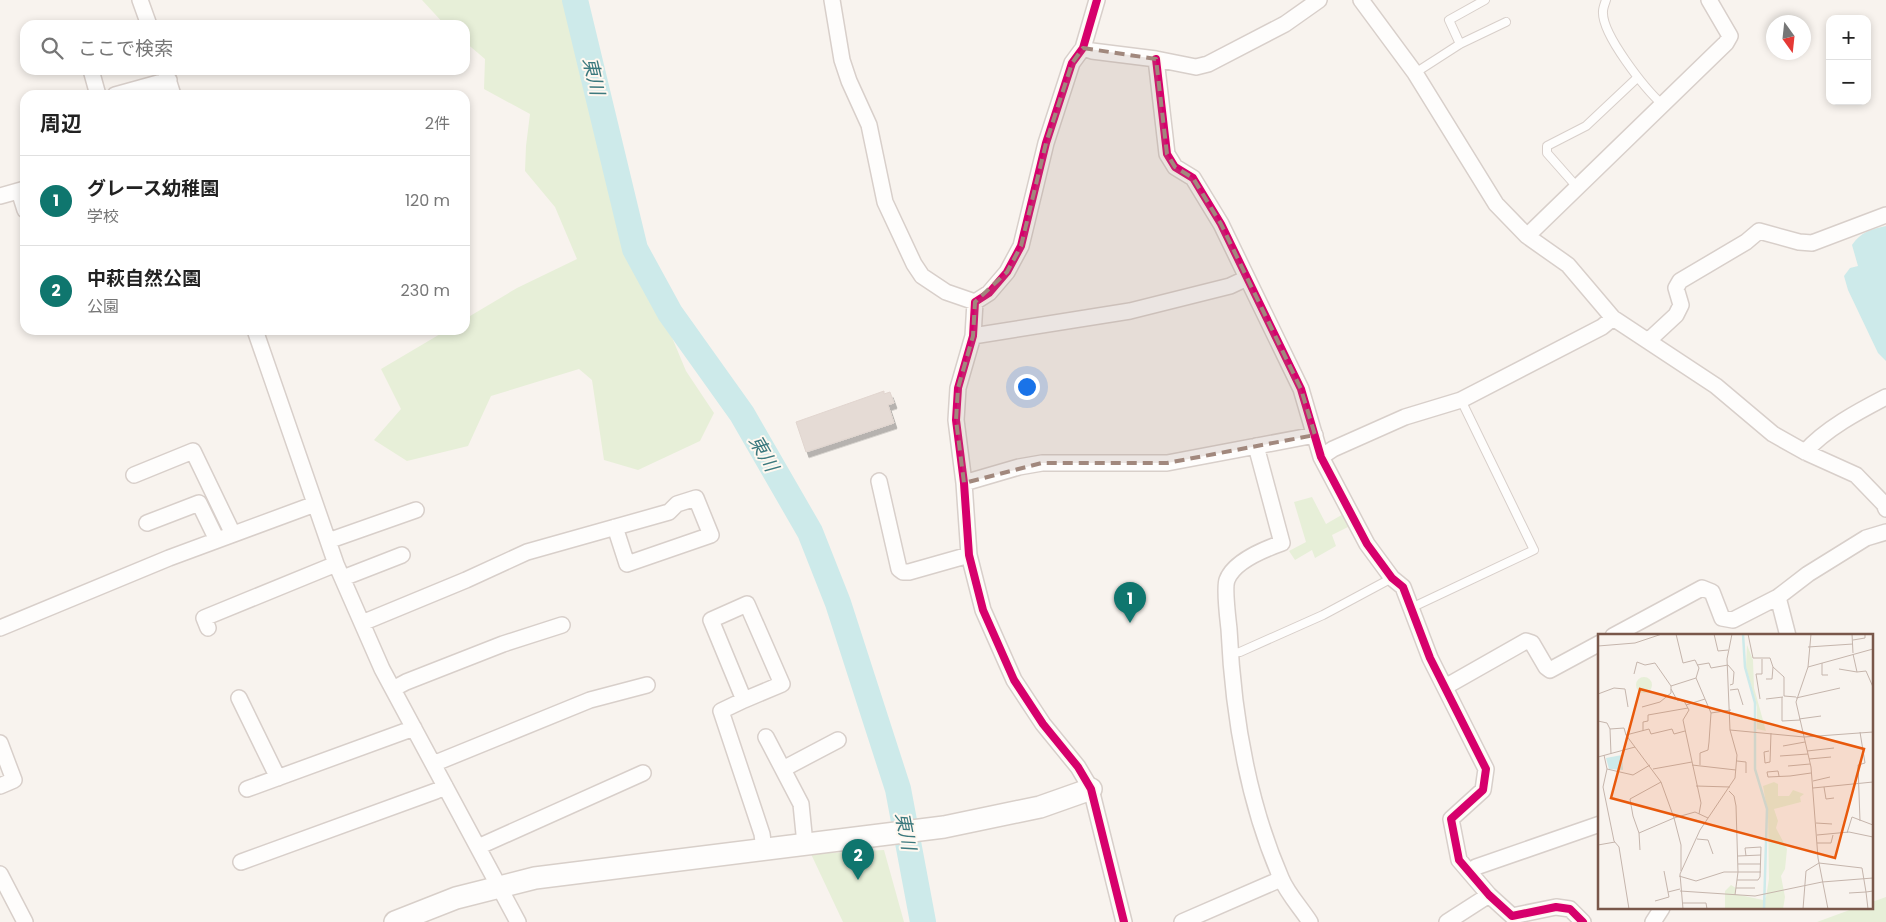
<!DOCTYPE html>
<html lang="ja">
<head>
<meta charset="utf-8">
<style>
	:root { --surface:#fff; --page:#f2f2f2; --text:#222; --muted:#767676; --line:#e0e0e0; --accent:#0f766e }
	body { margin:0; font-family:Poppins,"Noto Sans JP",sans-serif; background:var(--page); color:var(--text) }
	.controls { position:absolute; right:15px; top:15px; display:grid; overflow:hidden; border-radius:10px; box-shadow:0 2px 8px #0003 }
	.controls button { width:45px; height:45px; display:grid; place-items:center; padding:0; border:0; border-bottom:1px solid var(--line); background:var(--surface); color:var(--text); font:25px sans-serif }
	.compass { position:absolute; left:1766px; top:15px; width:45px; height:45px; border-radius:50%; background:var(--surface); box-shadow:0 2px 8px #0003; rotate:165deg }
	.you { position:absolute; left:1026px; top:386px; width:18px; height:18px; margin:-12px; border:4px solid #fff; border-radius:50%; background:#1a73e8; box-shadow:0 0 0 8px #1a73e833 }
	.badge { display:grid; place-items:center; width:32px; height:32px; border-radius:50%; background:var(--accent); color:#fff; font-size:16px; font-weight:700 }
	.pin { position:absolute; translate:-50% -41px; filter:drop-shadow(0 1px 2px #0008) }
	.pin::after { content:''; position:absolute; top:26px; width:18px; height:15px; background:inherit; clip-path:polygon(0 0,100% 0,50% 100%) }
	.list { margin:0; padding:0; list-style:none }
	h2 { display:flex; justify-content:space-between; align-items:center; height:65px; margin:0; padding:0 20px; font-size:21px }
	h2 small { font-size:16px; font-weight:400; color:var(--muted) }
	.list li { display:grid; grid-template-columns:32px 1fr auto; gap:15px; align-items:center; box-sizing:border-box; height:90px; padding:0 20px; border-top:1px solid var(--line) }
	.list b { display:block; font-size:19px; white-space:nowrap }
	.list p { margin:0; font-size:16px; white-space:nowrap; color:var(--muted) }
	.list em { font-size:16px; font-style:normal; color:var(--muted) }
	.icon { flex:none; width:28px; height:28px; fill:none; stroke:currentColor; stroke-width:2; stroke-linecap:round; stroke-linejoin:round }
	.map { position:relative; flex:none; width:1886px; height:922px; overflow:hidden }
	.search { position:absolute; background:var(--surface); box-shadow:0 2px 8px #0003; left:20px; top:20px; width:450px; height:55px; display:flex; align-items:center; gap:12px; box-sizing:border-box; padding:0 18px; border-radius:15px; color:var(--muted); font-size:19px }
	.panel { position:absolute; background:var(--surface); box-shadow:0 2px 8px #0003; left:20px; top:90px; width:450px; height:245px; border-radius:15px }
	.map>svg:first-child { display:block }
	.green { fill:#e7efd8 }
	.water { fill:#cdeaea }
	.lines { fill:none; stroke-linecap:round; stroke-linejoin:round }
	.river { stroke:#cdeaea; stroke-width:26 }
	.building { fill:#e5dbd5; stroke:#e1d5cf; filter:url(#shadow) }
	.lane-casing { stroke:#d8cfca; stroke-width:10 }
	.street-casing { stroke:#d8cfca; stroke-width:18 }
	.secondary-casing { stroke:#d8cfc9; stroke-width:24 }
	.lane { stroke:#fefdfc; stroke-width:8 }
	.street { stroke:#fefdfc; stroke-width:15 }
	.secondary { stroke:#fefdfc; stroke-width:21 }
	.cycleway-casing { stroke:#fff8f0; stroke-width:11 }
	.cycleway { stroke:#d6006c; stroke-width:8 }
	.marked { fill:#a1887d; fill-opacity:0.2; stroke:#a1887d; stroke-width:4; stroke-dasharray:10 6; stroke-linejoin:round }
	.labels { text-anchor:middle; stroke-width:4; stroke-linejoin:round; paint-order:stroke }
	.water-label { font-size:19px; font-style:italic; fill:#3c797e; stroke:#fff8f0 }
	.inset-river { fill:none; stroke:#cdeaea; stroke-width:2.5 }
	.inset-road { fill:none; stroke:#c5b5ac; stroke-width:1 }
	.view { fill:#e8590c; fill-opacity:0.15; stroke:#e8590c; stroke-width:2.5 }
	.inset-edge { fill:none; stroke:#79574a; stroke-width:2.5 }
</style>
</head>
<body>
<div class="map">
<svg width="1886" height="922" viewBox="0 0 1886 922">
	<defs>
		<filter id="shadow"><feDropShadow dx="3" dy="5.5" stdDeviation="0" flood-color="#0004"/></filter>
	</defs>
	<rect width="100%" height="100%" fill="#f8f3ee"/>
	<path class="green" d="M422 0H563L616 203 686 371 714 413 700 441 638 470 604 460 592 380 579 369 491 396 468 446 407 461 374 440 401 409 381 369 447 330H465V319L517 288 577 259 555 207 525 171 526 146 530 114 484 89 485 59 465 42V25H445Z
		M1312 497 1326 524 1345 513 1352 525 1332 535 1336 546 1315 558 1312 550 1295 560 1289 551 1306 542 1294 502Z
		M884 850 904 922H843L811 854Z
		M1886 897V922H1817L1855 908H1872V902Z"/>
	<path class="water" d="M1886 226V361L1878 353 1848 290 1844 276 1850 268 1858 266 1852 245C1861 232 1871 229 1886 226Z"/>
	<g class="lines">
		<path class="river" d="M575 0 635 249 670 313 742 414 810 532 838 603 898 789 923 922"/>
	</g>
	<path class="building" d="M884 391V394L890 392 894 403 888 405 894 423 806 452 796 422Z"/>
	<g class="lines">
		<g class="lane-casing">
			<path id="lane" d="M1606 0C1605 3 1603 8 1603 11 1601 34 1646 90 1663 105
				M1460 44 1449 20 1485 0
				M1415 73 1460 44 1506 22
				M1577 187 1547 153V146L1586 126 1637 78
				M1411 608 1534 550 1461 400
				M1230 653 1240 652 1323 615 1392 578"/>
		</g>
		<g class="street-casing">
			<path id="street" d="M140 0 149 25
				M832 0 842 60 849 81 869 125 885 202 914 264 922 276 946 292 975 302
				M1097 0 1083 48 1072 63 1046 143 1021 246 1007 272 989 293 975 302 973 336 958 388 956 420 964 483 969 555 983 610 1014 680 1043 724 1078 767 1091 789 1124 922
				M1361 0 1415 73 1496 204 1527 236 1568 265 1613 318 1716 386 1773 434 1805 452 1856 475 1884 504 1886 509
				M1083 48 1092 51 1156 59 1196 67 1208 64 1285 24 1319 0
				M1156 59 1167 154 1175 167 1193 178 1221 224 1301 389 1321 457 1367 544 1392 578 1403 587 1430 658 1486 769 1483 790 1451 819 1459 860 1489 895 1512 916 1556 907 1570 909 1583 922
				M91 70 98 95
				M165 70 173 95
				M115 95 169 80
				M19 191 25 210
				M0 196 25 189
				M1527 236 1726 43 1730 36 1709 0
				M255 330 336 564 382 669 518 922
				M973 336 1130 311 1230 286 1247 278
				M1648 341 1676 315 1681 305 1676 288 1680 281 1746 242 1759 231 1799 242 1812 243 1886 215
				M1256 446 1282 543C1265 549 1234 561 1227 580 1224 588 1228 620 1229 629 1233 714 1247 800 1281 878 1287 893 1301 908 1310 922
				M1805 452C1825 429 1859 411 1886 397
				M1321 457 1333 449 1405 417 1461 400 1602 327 1613 318
				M134 475 193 451 233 534
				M879 481 899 569 903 572H909L969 555
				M964 483 1019 467 1042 463H1167L1315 435
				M147 523 199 503 217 540
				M328 541 416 510
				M343 578 402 555
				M1778 597 1788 636
				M362 623 466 580 527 552 669 512 677 504 696 498 711 535 627 564 615 527
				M0 628 169 558 315 504
				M208 628 204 618 336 564
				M1613 636 1702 588 1712 592 1722 618 1733 620 1778 597 1808 574 1866 538 1886 532
				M1445 687 1526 641 1532 643 1546 667 1550 670 1600 643
				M393 689 406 682 503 644 562 625
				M239 698 278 778
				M744 700 782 684 747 604 711 620 744 700 721 711 762 834 764 849
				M766 737 801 804 805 844
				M0 743 14 780 0 786
				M433 764 590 700 647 685
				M783 769 838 740
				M247 789 414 728
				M478 847 643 773
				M241 862 436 791 445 786
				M1470 873 1476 867 1600 824
				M0 874 25 922
				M1182 922 1281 879
				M1447 922 1489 895
				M1653 922 1662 908"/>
		</g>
		<g class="secondary-casing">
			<path id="secondary" d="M395 922 456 898 535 878 944 827 1040 807 1091 789"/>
		</g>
		<use href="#lane" class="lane"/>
		<use href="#street" class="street"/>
		<use href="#secondary" class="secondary"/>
		<g class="cycleway-casing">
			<path id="cycleway" d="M1097 0 1083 48 1072 63 1046 143 1021 246 1007 272 989 293 975 302 973 336 958 388 956 420 964 483 969 555 983 610 1014 680 1043 724 1078 767 1091 789 1124 922
				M1156 59 1167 154 1175 167 1193 178 1221 224 1301 389 1321 457 1367 544 1392 578 1403 587 1430 658 1486 769 1483 790 1451 819 1459 860 1489 895 1512 916 1556 907 1570 909 1583 922"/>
		</g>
		<use href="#cycleway" class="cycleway"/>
	</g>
	<path class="marked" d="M1083 48 1156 59 1167 154 1175 167 1193 178 1221 224 1301 389 1315 435 1167 463H1042L964 483 956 420 958 388 973 336 975 302 1007 272 1021 246 1046 143 1072 63Z"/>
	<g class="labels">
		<g class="water-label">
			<text transform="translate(594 76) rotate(77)" y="7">東川</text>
			<text transform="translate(764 453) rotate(60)" y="7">東川</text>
			<text transform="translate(906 831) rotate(79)" y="7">東川</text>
		</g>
	</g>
	<g transform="translate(1598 634)">
		<rect width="275" height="275" fill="#f8f3ee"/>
		<path d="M149 11 155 26 156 54 168 97 159 95V73L148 33ZM38 51a8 8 0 1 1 16 0a8 8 0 1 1-16 0ZM176 148 180 150V162H191L195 156 206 160 202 163 203 168 176 175 180 187 178 194 189 215 187 235 183 242 187 263 185 275H127V257L133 251 138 254 137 260 165 266 168 263 171 245 170 181 165 152Z" fill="#e7efd8"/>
		<path d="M24 121 25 136 11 135 8 124Z" fill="#cdeaea"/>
		<path class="inset-river" d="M145 0 147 33 157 69V135L169 175 166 275"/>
		<path class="inset-road" d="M78 0 85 29 97 26 101 34 98 44 113 79 111 108 110 116 102 119V131M116 0 120 17 130 16M150 0 155 24H172L175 33 186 43V62L198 63M213 0 210 33 198 68 213 133 220 224 230 275M254 0 255 19M255 6 267 4V0M0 12 37 9 64 0M210 13 255 10M224 29V41H230M99 31 111 29 113 34 130 31 136 38 135 50 132 51M210 33 275 15M241 35 259 38 255 20M259 38 268 37 275 53M36 40 39 28 47 31 57 29 73 52V59L62 68 44 73M168 45H174L175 33M73 52 98 44M73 55 79 66 86 67 91 76 85 86 103 169 101 180M132 56 140 55 145 71M0 60 16 54 27 55 30 73M184 63V87L202 86M198 64 242 54M162 65 158 40H164V25M168 65 185 63M88 71 107 65M113 79 133 76M201 85 223 82M0 87 9 89 12 95 26 94 28 101 51 95 53 100 74 95 76 100 87 97M12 95 13 120M132 96 206 103 275 98M45 97V88L50 87V81L90 74M262 98 267 129 260 131 262 187M28 101 63 148 76 184 97 178 110 184M185 112 207 108M171 117 166 118 167 129 172 128 173 99M209 117 236 114M6 121 9 135 5 153 16 207 21 213 31 275M182 122 210 120M0 123 37 113M211 125 233 123M139 127 148 128V139M94 131 138 136M190 132 212 130M9 135 35 141 52 131M55 135 94 128M181 142 180 137 169 138 170 143 192 142 213 139M215 147 232 143M63 148 32 165 35 182 41 199 76 184 83 211V237M98 152 132 153M226 153 228 165 236 164M215 154 275 148M131 157 136 162 138 172 140 238 137 261M218 189 234 190M41 199 42 216M249 199 254 183 275 191M219 201 251 198 275 203M99 205 110 206 115 220M219 209H233L235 201M0 211 17 208M140 222 163 221M140 230H163M66 237 70 258M81 242 98 247 126 238H163M139 246H160L162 243 163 213 147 214 148 222M138 254H157M82 257 157 262 224 248 275 244M57 267 71 263 70 258 82 255M85 269H108L109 275M85 275 82 240 102 196 137 144 139 121 132 96 129 25 134 0M205 275 208 237 221 229 264 234 268 258 251 259M270 275 268 258 275 257"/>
		<path class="view" d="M42 55 266 115 237 224 13 164Z"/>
		<rect width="275" height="275" class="inset-edge"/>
	</g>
</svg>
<div class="controls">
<button>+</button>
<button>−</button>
</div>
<svg class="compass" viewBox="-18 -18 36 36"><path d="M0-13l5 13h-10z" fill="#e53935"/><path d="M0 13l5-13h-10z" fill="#767676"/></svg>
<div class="you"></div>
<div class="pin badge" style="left:1130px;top:623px">1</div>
<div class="pin badge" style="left:858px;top:880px">2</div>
<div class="search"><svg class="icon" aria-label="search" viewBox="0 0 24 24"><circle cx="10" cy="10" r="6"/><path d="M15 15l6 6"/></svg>ここで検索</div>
<section class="panel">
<h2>周辺<small>2件</small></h2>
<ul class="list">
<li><span class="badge">1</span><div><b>グレース幼稚園</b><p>学校</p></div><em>120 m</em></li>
<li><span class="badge">2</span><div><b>中萩自然公園</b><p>公園</p></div><em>230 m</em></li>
</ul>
</section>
</div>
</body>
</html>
